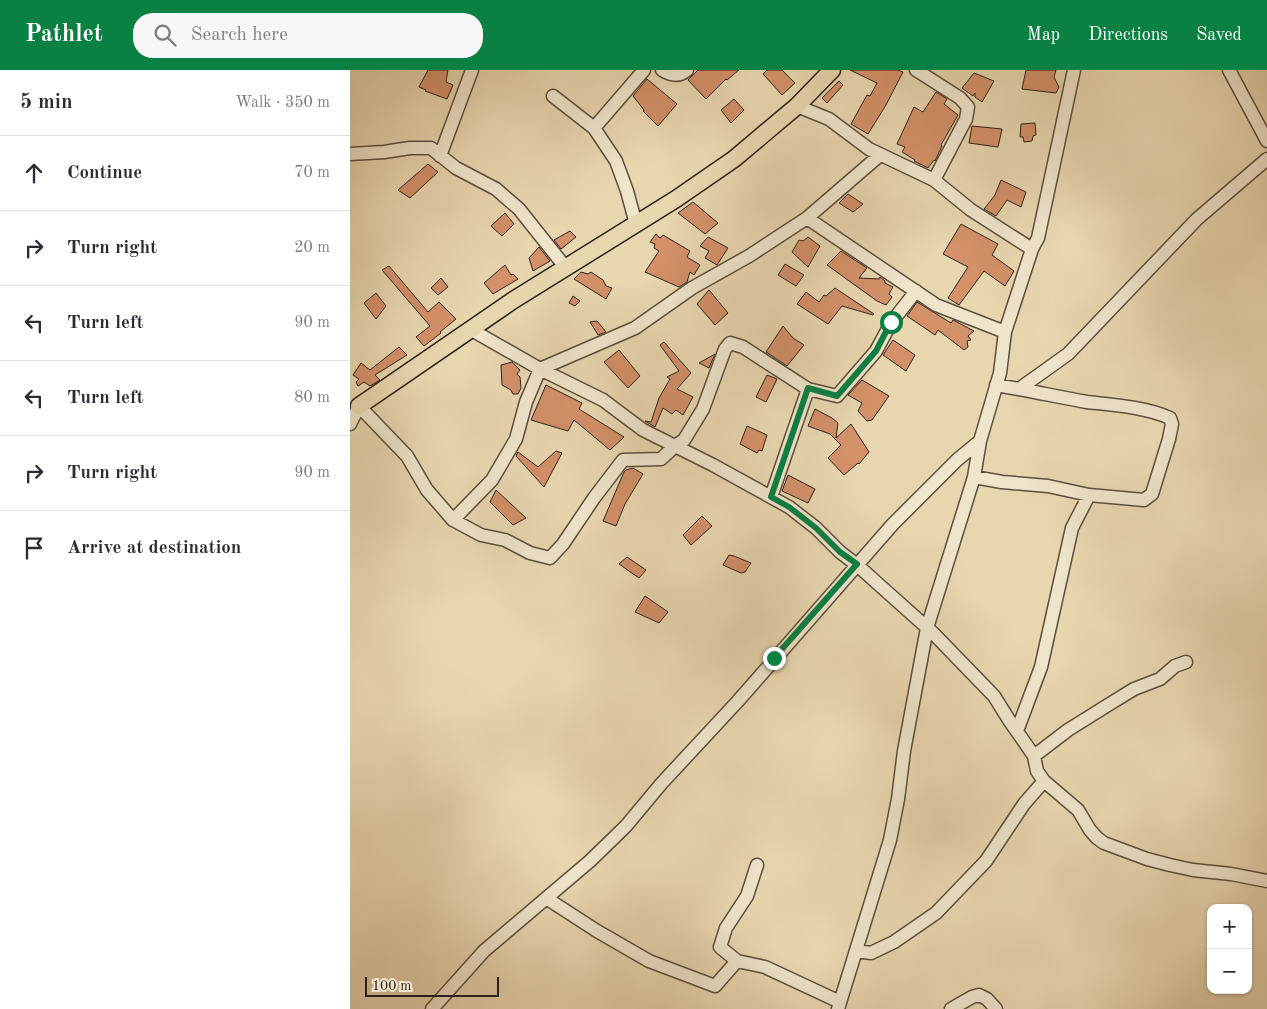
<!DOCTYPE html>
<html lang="en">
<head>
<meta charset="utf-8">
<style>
	:root { --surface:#fff; --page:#f7f7f7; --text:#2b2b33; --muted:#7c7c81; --line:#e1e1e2; --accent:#0b8043 }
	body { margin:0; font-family:"Old Standard TT",serif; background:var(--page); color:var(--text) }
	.controls { position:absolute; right:15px; bottom:15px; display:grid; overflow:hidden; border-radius:10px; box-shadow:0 1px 4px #0004 }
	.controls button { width:45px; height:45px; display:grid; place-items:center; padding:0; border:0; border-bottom:1px solid var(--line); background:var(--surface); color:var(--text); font:25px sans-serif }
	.scale { position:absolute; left:15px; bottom:12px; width:134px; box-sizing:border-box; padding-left:5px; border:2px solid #2d221b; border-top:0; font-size:14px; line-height:18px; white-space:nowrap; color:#2d221b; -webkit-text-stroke:4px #f0e4cb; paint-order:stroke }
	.stop { position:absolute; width:15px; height:15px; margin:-11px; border:4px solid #0b8043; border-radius:50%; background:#fff }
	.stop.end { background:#0b8043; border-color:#fff; box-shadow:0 1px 5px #0008 }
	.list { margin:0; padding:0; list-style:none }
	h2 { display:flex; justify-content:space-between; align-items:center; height:65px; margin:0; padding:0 20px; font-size:21px }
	h2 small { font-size:16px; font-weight:400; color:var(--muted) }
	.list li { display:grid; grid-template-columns:32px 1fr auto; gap:15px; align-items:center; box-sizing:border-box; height:75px; padding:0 20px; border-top:1px solid var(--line) }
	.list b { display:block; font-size:19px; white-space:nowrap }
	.list em { font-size:16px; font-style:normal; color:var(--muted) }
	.icon { flex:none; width:28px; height:28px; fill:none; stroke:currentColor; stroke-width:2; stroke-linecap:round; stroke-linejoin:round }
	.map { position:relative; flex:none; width:917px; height:939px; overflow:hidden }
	header { display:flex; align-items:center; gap:30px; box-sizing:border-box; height:70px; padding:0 25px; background:var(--accent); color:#fff }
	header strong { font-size:24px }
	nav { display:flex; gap:28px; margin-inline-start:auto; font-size:18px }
	.search { width:350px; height:45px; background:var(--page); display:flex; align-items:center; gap:12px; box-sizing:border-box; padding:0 18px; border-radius:20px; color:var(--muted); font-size:19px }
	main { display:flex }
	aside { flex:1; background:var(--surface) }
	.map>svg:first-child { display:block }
	.building { fill:#d39069; stroke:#2d221b }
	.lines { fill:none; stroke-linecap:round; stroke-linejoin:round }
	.minor-casing { stroke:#5c4f40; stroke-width:15 }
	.major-casing { stroke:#2d221b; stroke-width:19 }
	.minor { stroke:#f0e4cb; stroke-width:12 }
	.major { stroke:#e8d6af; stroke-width:16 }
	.route { stroke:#0b8043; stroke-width:6 }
</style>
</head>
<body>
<header>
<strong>Pathlet</strong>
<div class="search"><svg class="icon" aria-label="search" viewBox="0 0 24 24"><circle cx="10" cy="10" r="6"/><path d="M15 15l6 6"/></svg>Search here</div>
<nav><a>Map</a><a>Directions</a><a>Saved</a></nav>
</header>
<main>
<aside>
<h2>5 min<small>Walk · 350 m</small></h2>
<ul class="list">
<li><svg class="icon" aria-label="ahead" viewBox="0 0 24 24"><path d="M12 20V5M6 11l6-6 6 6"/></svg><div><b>Continue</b></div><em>70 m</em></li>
<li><svg class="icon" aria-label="right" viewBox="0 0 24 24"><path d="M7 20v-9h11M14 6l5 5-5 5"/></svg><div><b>Turn right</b></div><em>20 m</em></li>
<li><svg class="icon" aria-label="left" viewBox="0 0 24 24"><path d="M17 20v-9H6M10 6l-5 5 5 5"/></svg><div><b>Turn left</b></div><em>90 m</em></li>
<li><svg class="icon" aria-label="left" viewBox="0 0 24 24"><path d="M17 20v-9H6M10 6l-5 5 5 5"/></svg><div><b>Turn left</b></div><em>80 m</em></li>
<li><svg class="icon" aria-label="right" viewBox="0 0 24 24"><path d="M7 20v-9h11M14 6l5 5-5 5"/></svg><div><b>Turn right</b></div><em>90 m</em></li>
<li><svg class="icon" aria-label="arrive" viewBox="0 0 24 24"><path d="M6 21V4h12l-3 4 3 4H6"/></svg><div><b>Arrive at destination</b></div></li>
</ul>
</aside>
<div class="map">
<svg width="917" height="939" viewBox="0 0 917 939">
	<rect width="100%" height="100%" fill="#e8d6af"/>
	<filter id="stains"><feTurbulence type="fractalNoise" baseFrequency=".004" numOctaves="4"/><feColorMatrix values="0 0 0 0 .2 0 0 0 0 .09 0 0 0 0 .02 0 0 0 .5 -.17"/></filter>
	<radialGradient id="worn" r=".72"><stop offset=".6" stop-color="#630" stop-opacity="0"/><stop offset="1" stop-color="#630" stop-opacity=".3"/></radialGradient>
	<path class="building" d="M78 0H98L96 12 103 15 97 29 75 21 76 20 69 17Z
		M348 0H389L377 10 376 9 356 29 338 10Z
		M417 0H432L445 13 432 25 413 4Z
		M500 0H548L553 2 536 35 518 64 501 54 517 25 520 26 527 13Z
		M676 0H706L704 7 709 17 706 23 672 19Z
		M624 3 644 11 632 32 625 27V23L623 26 612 18Z
		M297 9 327 34 308 56 293 41 294 40 283 26Z
		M489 11 493 15 477 33 472 28Z
		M586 22 597 29 594 34 608 45 591 75 592 76 585 91 584 90 578 98 564 91 565 90 552 82 555 77 547 74 564 37 573 42Z
		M384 29 394 40 381 53 371 40Z
		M685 53 686 65 683 66 682 71 674 72 673 67H670L671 54Z
		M622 56 652 59 648 77 619 73Z
		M78 94 88 102 60 128 48 120Z
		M651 110 676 122 671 137 657 130 646 146 634 139 645 125Z
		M498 124 513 134 503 142 489 133Z
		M343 132 368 153 355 164 328 143Z
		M155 143 164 154 152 166 141 156Z
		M611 154 648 174 642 185 664 201 655 216 634 201 609 235 598 228 618 197 593 184Z
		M220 161 226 167 211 179 204 170Z
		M306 164 310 168 313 165 340 181 337 187 350 195 344 205 340 202 337 212 329 217 295 202 309 181 304 178 305 174 300 172Z
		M358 167 378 178 367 195 355 188 359 181 350 176Z
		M458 167 470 176 458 197 442 182 449 170 453 171Z
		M189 177 200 191 183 201 179 188Z
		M491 181 517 198 509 208 529 209 530 207 535 211V213L543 217 539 224 542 227 536 235 527 231 477 195Z
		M435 194 454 205 446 216 428 205Z
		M155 195 161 205 163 204 168 209 143 224 134 213Z
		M39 196 78 242 89 232 106 249 90 262 91 263 74 276 66 267 80 256 32 200Z
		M231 202 238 204 241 202 253 210 256 216 262 218 256 229 224 209Z
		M91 208 98 217 88 225 81 218Z
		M485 218 524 244 523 245 492 236 478 254 447 234 456 222 469 232 474 225 476 226Z
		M359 220 378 243 365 255 347 234Z
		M26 223 36 236 26 249 14 233Z
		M223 226 230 231 225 236 219 233Z
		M567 232 601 253 603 250 624 261 618 266 621 270 617 271 618 277 614 280 588 260 585 265 557 246Z
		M247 251 256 262 248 265 240 252Z
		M433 256 443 268 454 275 437 296 416 282Z
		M543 270 565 285 556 301 533 285Z
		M314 272 341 303 327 319 343 327 333 345 326 340 322 344 313 338 305 357 295 351 301 352 309 328 320 309 317 307 329 301 310 275Z
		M49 277 57 285 25 305 30 310 20 316 14 312 8 316 6 312 9 309 3 305 11 293 20 300Z
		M269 280 290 306 278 318 254 292Z
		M365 284 359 298 349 293Z
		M162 292 170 300 167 304 170 307 171 318 168 324H163L161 320 152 315 151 295Z
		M417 305 427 309 416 332 406 327Z
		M512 310 539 326 522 350 517 351 508 341 512 333 498 325Z
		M196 315 232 333 229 339 274 367 260 380 224 350 218 361 181 350Z
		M465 339 482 348 488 353 486 368 501 354 519 382 509 394 508 393 494 405 478 388 491 375 480 364 458 356Z
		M397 356 417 365 412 381 409 380 407 383 390 374Z
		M206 381 212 383 194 417 166 386 168 382 188 397Z
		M283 398 293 404 275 434 266 456 253 451 274 402 276 400Z
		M438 405 465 419 458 433 432 421Z
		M146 420 176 448 163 455 140 432Z
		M352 446 362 456 341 475 333 465Z
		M379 485 384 486 401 493 395 502 391 503 373 495Z
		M277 487 296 500 289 508 269 494Z
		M295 526 318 542 309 553 285 542Z"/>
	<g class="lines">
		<g class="minor-casing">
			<path id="minor" d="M312 0C320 5 329 7 337 0
				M566 0 610 28 618 37 616 49 584 110
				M879 0 917 71
				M203 26 244 58 266 91 277 121 286 154
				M447 36 479 49 519 79 584 110 621 140 682 179
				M244 58 294 0
				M0 84 34 82 60 78H81L106 98 146 119 169 139 216 198
				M90 86 122 0
				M457 148 586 235 655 262
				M120 259 190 299 253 330 293 360 363 395 439 437 466 458 490 482 507 495 583 563 644 626 659 650 684 686 687 701 694 711 728 740 740 760 747 768 754 773 797 789 820 795 843 800 881 804 917 811
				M646 315 669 319 718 284 847 149 917 89
				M9 336 57 386 77 420 103 450 131 465 155 470 180 483 200 488 213 474 244 428 273 390 311 389 325 376 334 370 353 339 375 279 380 273 393 277 458 319 487 326 526 281 541 253 566 221
				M0 354 9 336
				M624 407 652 412 698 416 739 425 794 430 802 424 819 369 822 354 820 348C795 337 764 335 737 332 714 328 691 323 669 319
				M421 427 458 319
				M103 450 142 410 166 369 176 332 190 299 285 258 342 218 399 186 457 148 530 85
				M667 661 691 597 722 458 739 425
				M684 686 718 660 758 635 784 619 810 609 825 596 836 592
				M196 828 247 861 299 891 365 916 387 891 415 897 490 932
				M506 881 521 883 544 872 586 843 636 791 674 734 694 711
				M387 891 370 877 376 858 397 826 407 795
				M82 939 134 881 240 791 276 756 311 714 388 631 543 454 607 390 630 371
				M488 939 540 770 548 729 554 681 577 558 624 407 630 371 650 303 655 262 682 179 688 168 724 0
				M601 939 622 927 629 925 637 929 646 939"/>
		</g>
		<g class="major-casing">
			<path id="major" d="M9 336 162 231 326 129 384 89 447 36 482 0"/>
		</g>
		<use href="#minor" class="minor"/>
		<use href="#major" class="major"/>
	</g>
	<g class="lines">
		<path class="route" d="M424 588 507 494 490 482 466 458 439 437 421 427 458 318 487 326 526 281 541 252"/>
	</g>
	<rect width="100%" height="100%" filter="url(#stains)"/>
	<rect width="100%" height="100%" fill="url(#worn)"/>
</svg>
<div class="controls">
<button>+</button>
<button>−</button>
</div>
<div class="scale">100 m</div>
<div class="stop" style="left:541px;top:252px"></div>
<div class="stop end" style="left:424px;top:588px"></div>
</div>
</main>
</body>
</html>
